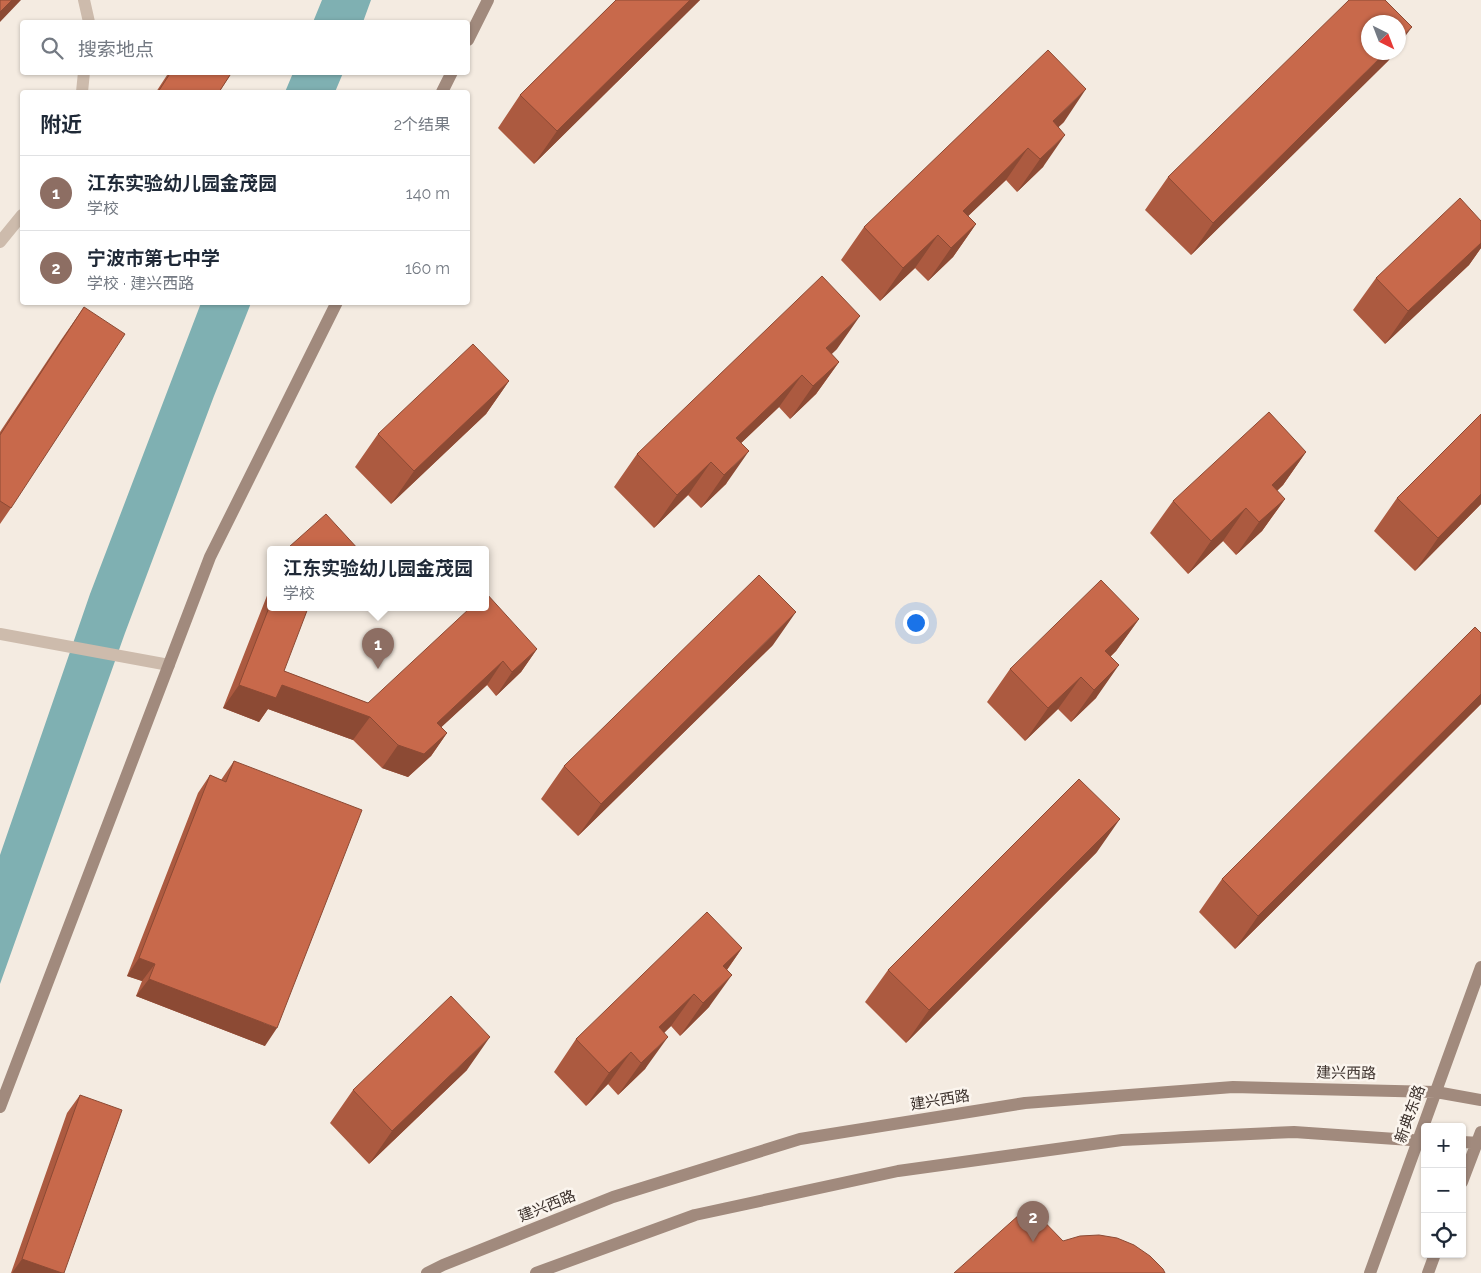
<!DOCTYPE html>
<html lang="zh">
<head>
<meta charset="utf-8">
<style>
	:root { --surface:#fff; --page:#f6f6f7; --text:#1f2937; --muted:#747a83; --line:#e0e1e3; --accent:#7c3aed }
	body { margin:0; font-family:Raleway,"Noto Sans SC",sans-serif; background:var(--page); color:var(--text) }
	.controls { position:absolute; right:15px; bottom:15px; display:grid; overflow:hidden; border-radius:5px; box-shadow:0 1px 4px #0004 }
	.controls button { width:45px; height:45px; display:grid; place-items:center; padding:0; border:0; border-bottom:1px solid var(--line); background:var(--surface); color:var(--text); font:25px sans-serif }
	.compass { position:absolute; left:1361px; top:15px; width:45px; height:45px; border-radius:50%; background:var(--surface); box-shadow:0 1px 4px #0004; rotate:138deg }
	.you { position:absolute; left:915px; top:622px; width:18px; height:18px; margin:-12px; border:4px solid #fff; border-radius:50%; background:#1a73e8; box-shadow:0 0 0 8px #1a73e833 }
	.badge { display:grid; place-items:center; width:32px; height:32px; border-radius:50%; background:var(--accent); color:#fff; font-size:16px; font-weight:700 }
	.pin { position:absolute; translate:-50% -41px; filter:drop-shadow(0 1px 2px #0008) }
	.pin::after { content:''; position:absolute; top:26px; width:18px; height:15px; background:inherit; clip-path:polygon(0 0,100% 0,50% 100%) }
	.popup { position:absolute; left:267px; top:546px; width:222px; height:65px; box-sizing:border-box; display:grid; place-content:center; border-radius:5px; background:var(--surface); filter:drop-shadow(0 1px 4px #0005); font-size:16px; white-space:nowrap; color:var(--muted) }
	.popup b { font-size:19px; color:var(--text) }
	.popup::after { content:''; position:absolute; left:50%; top:100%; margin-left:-10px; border:10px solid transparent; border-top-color:var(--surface) }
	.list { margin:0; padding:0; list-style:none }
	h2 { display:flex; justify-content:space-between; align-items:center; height:65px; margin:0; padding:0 20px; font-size:21px }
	h2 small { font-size:16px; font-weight:400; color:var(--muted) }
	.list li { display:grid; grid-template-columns:32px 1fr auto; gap:15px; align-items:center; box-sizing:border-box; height:75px; padding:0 20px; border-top:1px solid var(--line) }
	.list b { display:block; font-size:19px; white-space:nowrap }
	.list p { margin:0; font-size:16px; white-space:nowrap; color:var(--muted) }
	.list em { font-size:16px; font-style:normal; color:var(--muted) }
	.icon { flex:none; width:28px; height:28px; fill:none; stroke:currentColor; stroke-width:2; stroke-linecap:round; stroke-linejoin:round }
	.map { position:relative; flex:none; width:1481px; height:1273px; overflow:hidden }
	.search { position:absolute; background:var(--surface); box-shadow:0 1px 4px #0004; left:20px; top:20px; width:450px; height:55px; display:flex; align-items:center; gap:12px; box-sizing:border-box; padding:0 18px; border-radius:5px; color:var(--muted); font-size:19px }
	.panel { position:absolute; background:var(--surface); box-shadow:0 1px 4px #0004; left:20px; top:90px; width:450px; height:215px; border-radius:5px }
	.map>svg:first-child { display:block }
	.water { fill:#7fb0b2 }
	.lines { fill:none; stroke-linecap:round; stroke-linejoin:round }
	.lane { stroke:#cdbbac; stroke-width:12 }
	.street { stroke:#cdbbac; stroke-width:12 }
	.secondary { stroke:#a18a7d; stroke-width:12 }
	.wall { fill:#ac5a40 }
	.shaded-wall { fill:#8c4a34 }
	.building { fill:#c8694b; stroke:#8c4a34 }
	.labels { text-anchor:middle; stroke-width:5; stroke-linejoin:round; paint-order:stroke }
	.street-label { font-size:15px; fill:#3b302b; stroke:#fbf5ee }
</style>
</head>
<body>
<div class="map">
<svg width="1481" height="1273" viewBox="0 0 1481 1273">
	<rect width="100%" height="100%" fill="#f4ebe1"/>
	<path class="water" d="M322 0H371L363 22H313Z
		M293 73V72L343 73 335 92H285Z
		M201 303H251L214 396 125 633 0 984V855L90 594Z"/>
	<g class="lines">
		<path class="lane" d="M84 0 89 22
			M82 92 84 72
			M0 242 22 215"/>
		<path class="street" d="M0 634 169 665"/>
		<path class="secondary" d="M468 40 488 0
			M442 92 452 72
			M0 1107 210 557 337 302
			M1462 1142 1481 1143
			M1462 1182 1481 1132
			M427 1273 443 1265 613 1197 800 1139 1025 1103 1233 1087 1436 1092 1481 1100
			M536 1273 695 1215 898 1171 1122 1140 1294 1132 1425 1141
			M1370 1273 1481 967
			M1428 1273 1435 1254"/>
	</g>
	<path class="wall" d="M616 0H700L534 164 498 128 520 95Z
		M1389 60 1191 255 1145 210 1168 177Z
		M169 72H232L219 92H156Z
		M1064 122 1058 127 1043 167 1017 192 1006 180 968 216 976 224 953 257 928 281 915 268 880 301 841 260 864 227Z
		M1481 221V248L1469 265 1385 344 1353 310 1376 278Z
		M84 307 11 508 0 524V432L61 340Z
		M837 349 831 354 839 362 816 394 790 419 779 407 741 443 726 484 701 508 688 495 654 528 614 487 637 454Z
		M509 381 486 414 391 504 355 467 378 434Z
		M1306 452 1283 485 1277 491 1285 499 1262 531 1236 555 1223 541 1188 574 1150 533 1173 501Z
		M1397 498 1481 504 1415 571 1374 531Z
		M270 588V608L284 671 368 703 537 649 521 672 496 696 487 685 441 727 447 733 431 756 408 777 382 768 353 740 268 709 259 722 223 708Z
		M1139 619 1116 651 1110 657 1096 698 1071 722 1058 709 1025 741 987 702 1010 669Z
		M1481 633V704L1235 949 1199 912 1222 879Z
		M773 645 578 836 541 799 564 766Z
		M234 761 265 1046 136 996 142 981 127 976 198 793 210 775 221 780Z
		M1097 852 906 1043 865 1002 888 970Z
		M742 948 727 970 709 1007 680 1036 671 1026 664 1033 645 1069 618 1095 608 1084 586 1106 554 1072 576 1039Z
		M467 1070 369 1164 330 1123 353 1090Z
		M80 1095 64 1273H11L67 1113Z"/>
	<path class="shaded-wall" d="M12 0H21L0 22V12Z
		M690 0H700L534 164 557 131Z
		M1412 27 1398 46V40Z
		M1386 52H1394L1389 60 1191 255 1213 223Z
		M1086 89 1064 122 1032 152 1053 121Z
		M1065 135 1043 167 1017 192 1040 159Z
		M1028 148 1006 180 943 240 963 211Z
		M976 224 953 257 928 281 951 248Z
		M938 235 915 268 880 301 903 268Z
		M1481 243V248L1469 265 1385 344 1408 311Z
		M860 316 837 349 806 379 826 348Z
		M839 362 816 394 790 419 813 386Z
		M802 375 779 407 716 467 736 438Z
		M509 381 486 414 391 504 414 471Z
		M749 451 726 484 701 508 724 475Z
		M1306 452 1283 485 1252 514 1272 485Z
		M711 462 688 495 654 528 677 495Z
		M1481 494V504L1415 571 1438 538Z
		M1285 499 1262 531 1236 555 1259 522Z
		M1246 508 1223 541 1188 574 1211 541Z
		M796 612 773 645 578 836 601 804Z
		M1139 619 1116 651 1085 681 1105 651Z
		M537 649 521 672 496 696 512 672Z
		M503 661 487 685 421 746 437 723Z
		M1119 665 1096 698 1071 722 1094 690Z
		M1081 677 1058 709 1025 741 1048 708Z
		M239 685H282L370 717 353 740 268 709 259 722 223 708Z
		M1481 694V704L1235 949 1258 916Z
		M447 733 431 756 408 777 382 768 398 745Z
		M1120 819 1097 852 906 1043 929 1010Z
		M742 948 719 981 723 966Z
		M139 958 155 964 142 981 127 976Z
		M732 975 709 1007 680 1036 703 1003Z
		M149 979 277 1028 265 1046 136 996Z
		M694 994 671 1026 636 1060 659 1027Z
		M490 1037 467 1070 369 1164 392 1131Z
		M668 1037 645 1069 618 1095 641 1063Z
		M631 1052 608 1084 586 1106 609 1073Z
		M22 1259 62 1273H12Z"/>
	<path class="building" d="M0 0H12L0 12Z
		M616 0H690L557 131 520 95Z
		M1349 0H1385L1412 27 1398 40V22H1368V52H1386L1213 223 1168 177Z
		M1048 50 1086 89 1053 121 1065 135 1040 159 1028 148 963 211 976 224 951 248 938 235 903 268 864 227Z
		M171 72H232L219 92H158Z
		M1460 198 1481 221V243L1408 311 1376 278Z
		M822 276 860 316 826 348 839 362 813 386 802 375 736 438 749 451 724 475 711 462 677 495 637 454Z
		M84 307 125 334 11 508 0 501V435Z
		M473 344 509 381 414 471 378 434Z
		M1269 412 1306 452 1272 485 1285 499 1259 522 1246 508 1211 541 1173 501Z
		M1481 414V494L1438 538 1397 498Z
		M326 514 359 550H292L289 547Z
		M759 575 796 612 601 804 564 766Z
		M1101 580 1139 619 1105 651 1119 665 1094 690 1081 677 1048 708 1010 669Z
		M486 593 537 649 512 672 503 661 437 723 447 733 424 754 398 745 370 717 282 685 276 698 239 685 270 605V608H308L284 671 368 703 470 608H486Z
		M1475 627 1481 633V694L1258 916 1222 879Z
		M234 761 362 810 277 1028 149 979 155 964 139 958 210 775 226 782Z
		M1079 779 1120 819 929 1010 888 970Z
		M707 912 742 948 723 966 732 975 703 1003 694 994 659 1027 668 1037 641 1063 631 1052 609 1073 576 1039Z
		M451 996 490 1037 392 1131 353 1090Z
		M80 1095 122 1110 64 1273H62L22 1259Z
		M1029 1206 1063 1241 1080 1236 1099 1235 1117 1238 1134 1245 1150 1256 1163 1269 1165 1273H954Z"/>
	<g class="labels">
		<g class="street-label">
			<text transform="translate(1346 1073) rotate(1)" y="5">建兴西路</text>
			<text transform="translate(940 1100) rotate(-9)" y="5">建兴西路</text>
			<text transform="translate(1410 1114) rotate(-70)" y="5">新典东路</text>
			<text transform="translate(547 1206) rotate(-22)" y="5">建兴西路</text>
		</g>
	</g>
</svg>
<div class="controls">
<button>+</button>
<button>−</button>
<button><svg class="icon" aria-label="locate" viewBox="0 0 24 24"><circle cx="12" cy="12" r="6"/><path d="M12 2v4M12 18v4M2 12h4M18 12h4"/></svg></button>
</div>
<svg class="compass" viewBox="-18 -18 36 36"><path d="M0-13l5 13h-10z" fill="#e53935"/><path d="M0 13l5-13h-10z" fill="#747a83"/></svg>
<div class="you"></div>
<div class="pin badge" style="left:378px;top:669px;background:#8d6e63">1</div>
<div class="popup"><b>江东实验幼儿园金茂园</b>学校</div>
<div class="pin badge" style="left:1033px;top:1242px;background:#8d6e63">2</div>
<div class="search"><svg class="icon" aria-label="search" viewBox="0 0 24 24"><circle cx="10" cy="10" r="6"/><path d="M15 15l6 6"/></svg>搜索地点</div>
<section class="panel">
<h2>附近<small>2个结果</small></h2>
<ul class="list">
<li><span class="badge" style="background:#8d6e63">1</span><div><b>江东实验幼儿园金茂园</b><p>学校</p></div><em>140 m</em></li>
<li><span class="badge" style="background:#8d6e63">2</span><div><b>宁波市第七中学</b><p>学校 · 建兴西路</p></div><em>160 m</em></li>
</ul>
</section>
</div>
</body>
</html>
